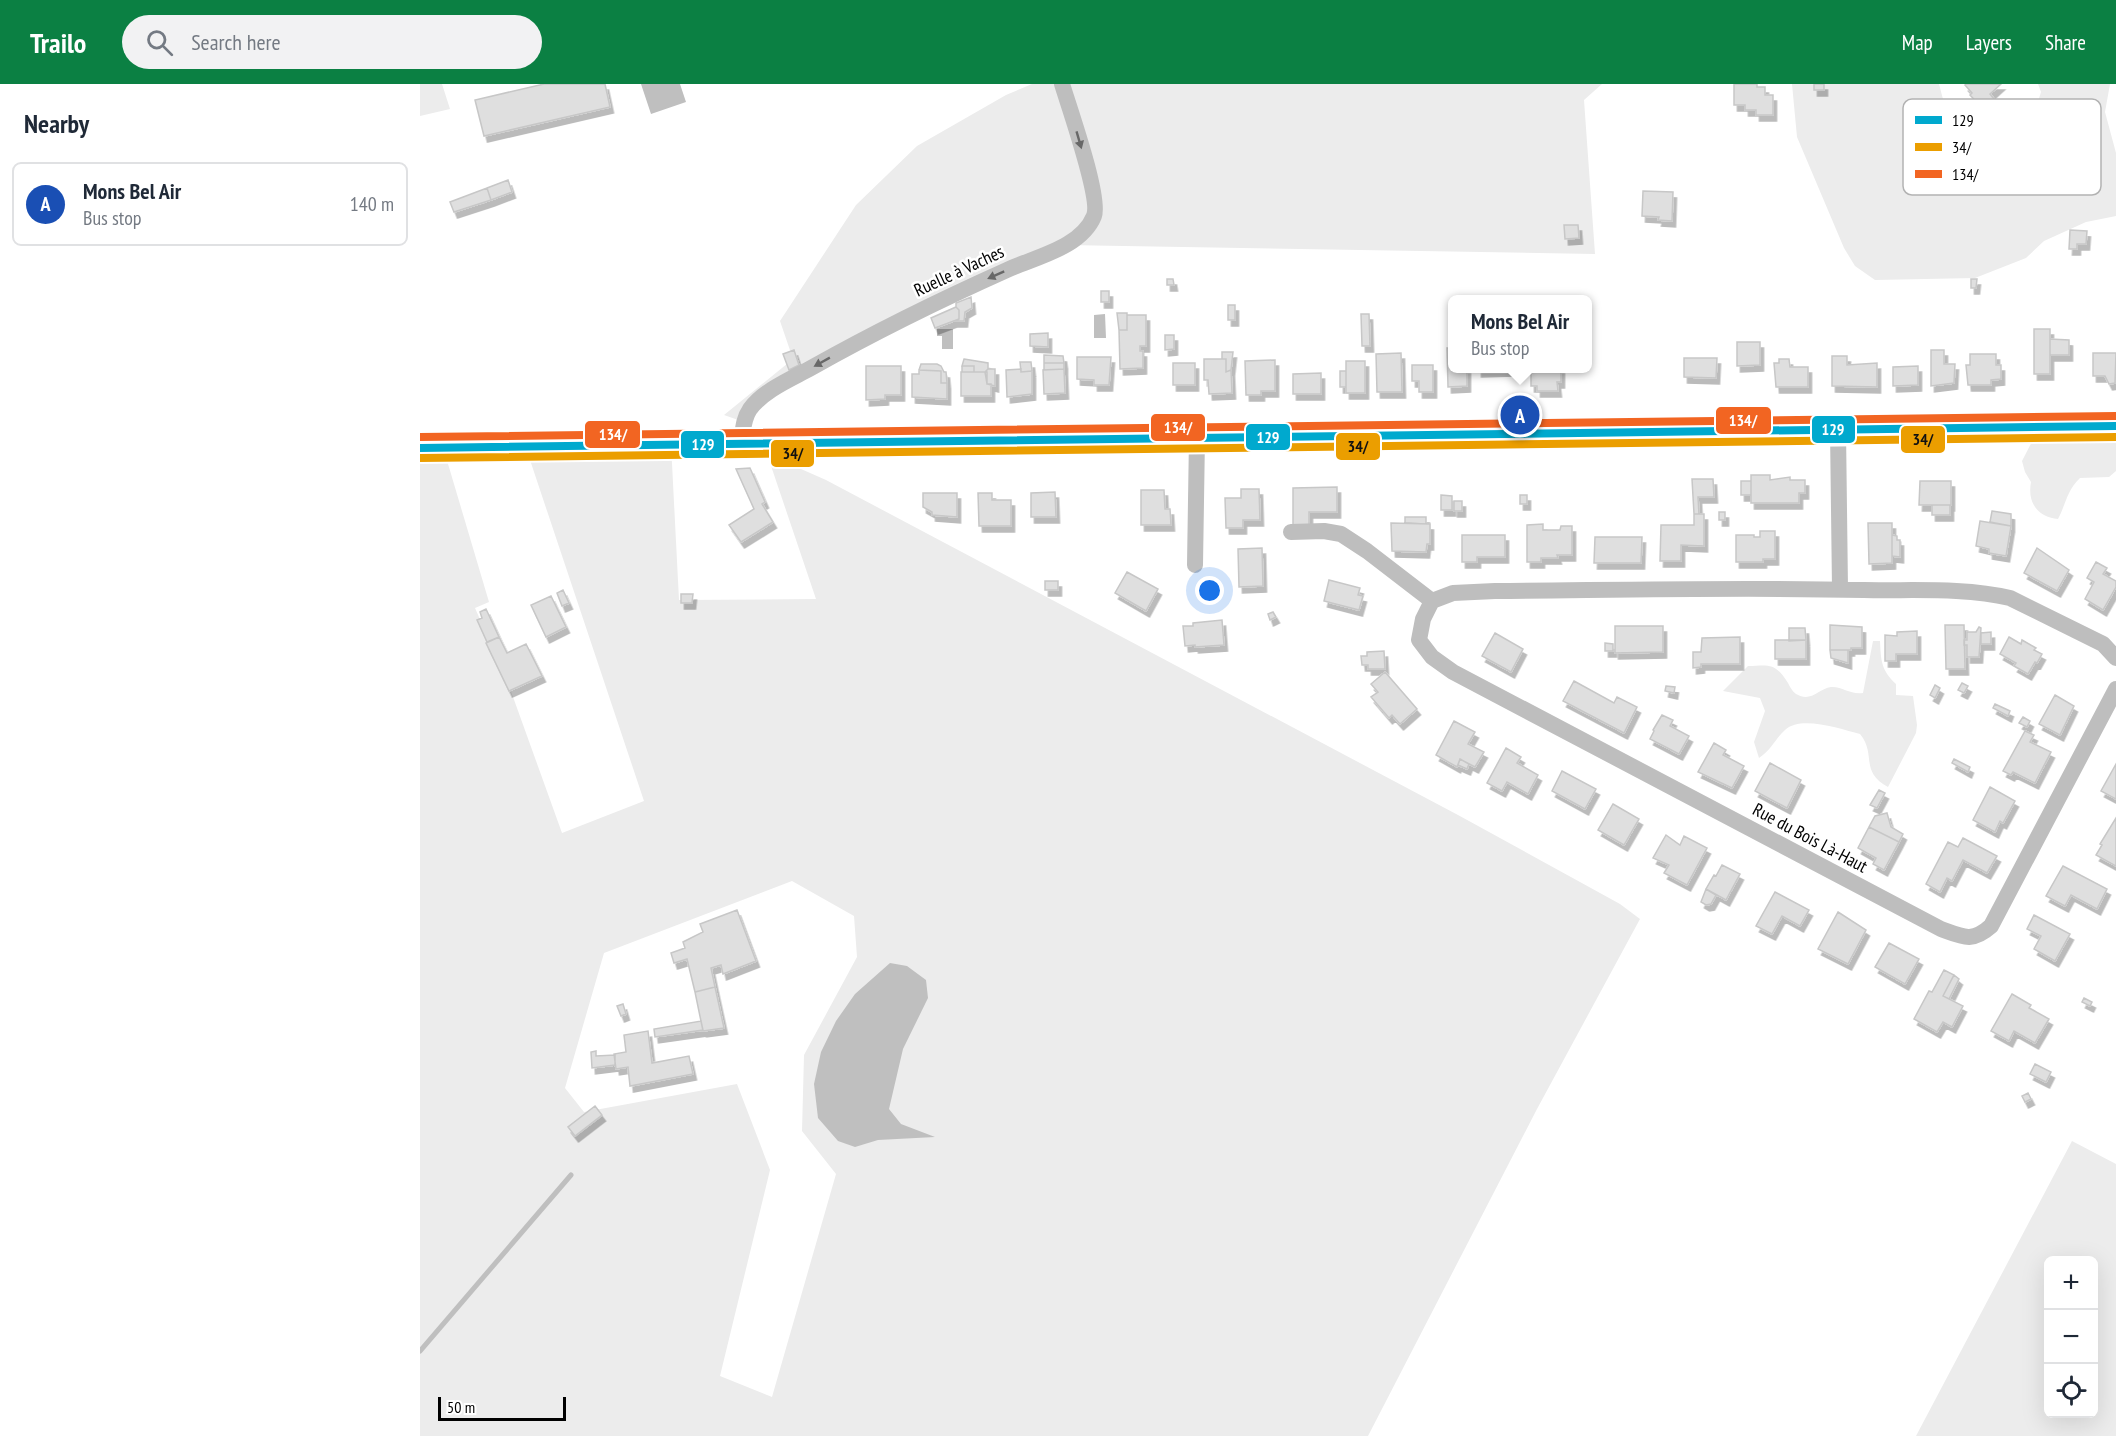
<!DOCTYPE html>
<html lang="en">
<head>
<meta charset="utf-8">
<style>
	:root { --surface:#fff; --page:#f2f2f3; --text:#1f2937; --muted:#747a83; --line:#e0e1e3; --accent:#0b8043 }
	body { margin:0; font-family:"PT Sans Narrow",sans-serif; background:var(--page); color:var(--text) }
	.controls { position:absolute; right:18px; bottom:18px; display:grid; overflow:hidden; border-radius:9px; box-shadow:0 6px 24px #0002 }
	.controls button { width:54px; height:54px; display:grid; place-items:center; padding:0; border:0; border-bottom:2px solid var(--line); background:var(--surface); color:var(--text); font:30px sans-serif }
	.scale { position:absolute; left:18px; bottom:15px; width:128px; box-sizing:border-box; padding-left:6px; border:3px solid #000; border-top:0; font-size:16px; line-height:21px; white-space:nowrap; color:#000; -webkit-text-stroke:4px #fff; paint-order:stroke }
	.you { position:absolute; left:790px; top:507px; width:21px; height:21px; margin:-15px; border:4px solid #fff; border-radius:50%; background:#1a73e8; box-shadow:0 0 0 9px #1a73e833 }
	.badge { display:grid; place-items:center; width:39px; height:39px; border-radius:50%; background:var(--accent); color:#fff; font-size:20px; font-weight:700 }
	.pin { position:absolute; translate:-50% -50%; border:3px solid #fff; box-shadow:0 2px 6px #0006 }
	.popup { position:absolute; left:1028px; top:211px; width:144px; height:78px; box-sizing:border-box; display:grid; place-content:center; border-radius:9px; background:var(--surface); filter:drop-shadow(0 2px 4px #0005); font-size:20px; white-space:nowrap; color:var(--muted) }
	.popup b { font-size:22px; color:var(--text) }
	.popup::after { content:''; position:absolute; left:50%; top:100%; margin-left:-12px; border:12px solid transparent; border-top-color:var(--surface) }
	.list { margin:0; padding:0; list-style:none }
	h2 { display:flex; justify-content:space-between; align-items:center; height:78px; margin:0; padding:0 24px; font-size:26px }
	h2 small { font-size:20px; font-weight:400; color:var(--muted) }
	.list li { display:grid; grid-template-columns:39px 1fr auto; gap:18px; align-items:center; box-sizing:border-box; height:84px; margin:0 12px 12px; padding:0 12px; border:2px solid var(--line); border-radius:9px }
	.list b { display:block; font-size:22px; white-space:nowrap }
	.list p { margin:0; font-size:20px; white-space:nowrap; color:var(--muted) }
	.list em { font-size:20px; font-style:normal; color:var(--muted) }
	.icon { flex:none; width:33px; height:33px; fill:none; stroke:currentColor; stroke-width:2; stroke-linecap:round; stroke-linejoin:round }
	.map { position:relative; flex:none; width:1696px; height:1352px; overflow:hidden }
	header { display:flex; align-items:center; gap:36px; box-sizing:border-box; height:84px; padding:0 30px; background:var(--accent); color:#fff }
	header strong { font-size:28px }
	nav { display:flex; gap:33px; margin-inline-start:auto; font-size:21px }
	.search { width:420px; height:54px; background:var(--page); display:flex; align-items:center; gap:15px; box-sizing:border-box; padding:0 21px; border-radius:33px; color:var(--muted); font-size:22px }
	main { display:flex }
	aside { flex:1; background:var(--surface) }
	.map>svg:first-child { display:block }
	.green { fill:#ececec; fill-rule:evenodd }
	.water { fill:#bfbfbf }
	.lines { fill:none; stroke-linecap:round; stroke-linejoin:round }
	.stream { stroke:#bfbfbf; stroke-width:5 }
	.building { fill:#dfdfdf; stroke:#c7c7c7; stroke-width:1.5; filter:url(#shadow) }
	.primary-casing { stroke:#dbdbdb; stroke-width:27 }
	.street { stroke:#bebebe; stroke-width:16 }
	.primary { stroke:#bebebe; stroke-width:26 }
	.bus-1-casing { stroke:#fff; stroke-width:12 }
	.bus-2-casing { stroke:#fff; stroke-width:12 }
	.bus-3-casing { stroke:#fff; stroke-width:12 }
	.bus-1 { stroke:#00a9ce; stroke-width:8 }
	.bus-2 { stroke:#eb9e00; stroke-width:8 }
	.bus-3 { stroke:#f26522; stroke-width:8 }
	.oneway { fill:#686868 }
	.labels { text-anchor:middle; stroke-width:5; stroke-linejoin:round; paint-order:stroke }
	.street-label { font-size:18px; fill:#000; stroke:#fff }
	.key { fill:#fff; stroke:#b2b2b2; stroke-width:1.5 }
	.key-label { font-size:16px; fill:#000 }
	.line-badge { stroke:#fff; stroke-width:2 }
	.badge-label { font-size:16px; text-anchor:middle; font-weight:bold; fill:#fff }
	.pale-badge-label { font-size:16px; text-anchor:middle; font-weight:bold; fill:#111 }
</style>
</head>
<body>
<header>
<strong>Trailo</strong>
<div class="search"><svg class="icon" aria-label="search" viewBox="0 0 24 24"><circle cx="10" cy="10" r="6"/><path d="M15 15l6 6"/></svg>Search here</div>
<nav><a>Map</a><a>Layers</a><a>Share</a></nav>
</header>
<main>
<aside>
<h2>Nearby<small></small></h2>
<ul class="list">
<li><span class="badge" style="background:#1a4fb4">A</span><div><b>Mons Bel Air</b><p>Bus stop</p></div><em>140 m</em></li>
</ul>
</aside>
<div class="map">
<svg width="1696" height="1352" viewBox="0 0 1696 1352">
	<defs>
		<filter id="shadow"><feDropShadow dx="3.5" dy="6" stdDeviation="0" flood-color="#0004"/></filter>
	</defs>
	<rect width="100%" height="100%" fill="#fff"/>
	<path class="green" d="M0 0H22L30 25 0 32Z
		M612 0H1182L1164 16 1175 170 645 161 348 309 324 338 304 331 373 275 360 237 436 121 497 62 586 11Z
		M1372 0H1519L1524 19 1549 37H1584L1611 40 1621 8 1618 0H1690L1685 28 1696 69V132L1666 138 1624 157 1606 174 1555 194 1455 196 1435 182 1424 164 1377 53Z
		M1616 350 1696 353V387L1689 393 1660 394C1647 406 1646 420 1638 435 1618 433 1607 419 1611 398L1605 388 1602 377Z
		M251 360 259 516 396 515 347 370 406 396 1038 731 1200 820 1220 835 1117 1025 948 1352H0V364L23 363 69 518 55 524 88 599 142 749 224 717 109 373ZM372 797 434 832 437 873 384 971 382 1047 416 1090 352 1313 300 1292 350 1086 317 1000 164 1028 145 1004 184 869Z
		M1453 557H1460C1461 577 1461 586 1476 600V611L1493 612 1497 641 1496 649 1468 703C1439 687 1457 671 1440 650 1420 645 1381 631 1365 646 1355 655 1352 665 1339 674L1334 658 1345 627 1340 614 1303 607 1328 582C1351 581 1355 579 1368 599 1370 603 1373 608 1376 610 1391 619 1398 605 1411 603 1422 602 1430 611 1443 609Z
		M1652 1057 1696 1080V1352H1496ZM1628 1176H1674V1330H1628Z"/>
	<path class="water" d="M221 0H260L266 18 231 30Z
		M685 230 686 254H674V231Z
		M517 245H533V265H522V252H517Z
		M470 879 487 882 506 896 508 914 483 965 469 1025 481 1040 515 1053 458 1056 435 1063 418 1057 398 1034 394 1000 401 968 416 937 435 910Z"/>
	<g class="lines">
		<path class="stream" d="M0 1267 151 1091"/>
	</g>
	<path class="building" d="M124 0H185L190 23 64 52 55 16Z
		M1314 0H1337V3H1345V11H1353V31H1336V26H1325V21H1314Z
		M1394 0H1404V6H1394Z
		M1546 0H1581L1570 10 1574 15 1563 25 1550 11 1552 9 1545 1Z
		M88 96 92 108 71 116 67 104Z
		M67 104 71 116 34 128 30 118Z
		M1223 107 1253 108 1252 137 1238 136 1239 133 1222 132Z
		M1144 141H1158L1159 154 1145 155Z
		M1650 146 1667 147 1666 160H1657V165H1649Z
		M747 195H753L754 201H747Z
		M1551 195H1557L1556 204H1551Z
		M681 207H689V218H681Z
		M551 213 552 224 545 228 544 237H536L539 235V226L536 223V219Z
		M808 221H815V236H808Z
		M536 223 539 226V235L515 244 511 234Z
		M697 229H707V246H699Z
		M941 230H949L950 262H942Z
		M707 231H726V262H720V267H723V284L700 285 699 246H707Z
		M1614 245H1630V290H1614Z
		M628 249V263L610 262V250Z
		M745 251H754V265L745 266Z
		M1630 255 1649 256V271H1630Z
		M1317 258H1340V281L1317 282Z
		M1027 264H1032V284H1047V302L1028 303Z
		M374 266 379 281 369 286 363 270Z
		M1511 266H1524V280H1535L1534 299 1511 302Z
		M802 268H813L811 286 806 288V275H802Z
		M981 269 982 308H957L956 270Z
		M1673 269H1696L1695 299 1689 300 1685 292H1673Z
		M1550 270H1576V281H1581V295L1571 296V301H1548L1546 281H1550Z
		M624 271 643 272 644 279H624Z
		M1412 272H1427V281L1457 279V303L1412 302Z
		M657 273H691L689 301H674V296L657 295Z
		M1264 274H1297L1296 294 1264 293Z
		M544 275 568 279V285L565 288H554V282H542Z
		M784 275H806V288L811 286 812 309 789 310 788 296H784Z
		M1359 275H1369L1370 283H1388V303H1356L1354 279H1359Z
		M855 276V307H841V311H826L825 277Z
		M926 277H945V309H926Z
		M600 278H611L612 287 601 288Z
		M624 279H644V285L624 286Z
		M753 279H775V301H753Z
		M501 280H517L521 282 524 288H526L527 299H521V287L499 286Z
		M992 281H1013V308H999V297H992Z
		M446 282H481V311H465V315L446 316Z
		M542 282H554V288H542Z
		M1498 282V301L1473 302V283Z
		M1058 284H1091V286L1058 287Z
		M1111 284H1141V298H1137L1138 307H1117V302H1111Z
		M568 285H575V302L567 300 565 288Z
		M601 285V288L612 287V310L587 313 586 286Z
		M644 285 645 309 624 310 623 286Z
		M499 286 521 287V299H527V315L492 313V290H499Z
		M920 287H926V303H920Z
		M541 288H567V300H571V312H541Z
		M901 289V310H873V290Z
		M330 384 345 418 342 420 353 438 321 458 309 441 334 425 316 385Z
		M1331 391H1350V396L1370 393V396H1385V409H1379V419H1331Z
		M1272 395H1293L1294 413H1278L1279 430H1274Z
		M1321 397H1331V411H1321Z
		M1500 397H1531V421H1499Z
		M917 403V428H889V443H873V404Z
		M821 405H839L840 436H823V444H806L805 414H821Z
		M721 406H744L745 425H750L751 441H721Z
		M635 408 636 433H611V409Z
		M503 409H537V433L512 431V428L503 423Z
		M558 409H572V416H591V442H559Z
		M1021 411 1032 412V426H1021Z
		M1100 411H1107V420H1100Z
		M1034 417H1042V427H1034Z
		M1512 421H1530V431H1512Z
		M1572 427 1591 430V442L1570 438Z
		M1299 428H1305V436H1299Z
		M1274 430H1284V462L1261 461V477H1240L1241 441H1274Z
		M985 433H1006V440L985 439Z
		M1560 437 1591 442 1586 472 1569 469V465L1556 462Z
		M971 439 1010 440V460H1007L1006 468 972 467Z
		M1448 439H1472V479L1449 480Z
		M1123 440V446H1140L1141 442H1152V471H1137L1138 474H1121V478H1107V441Z
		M1340 447H1355V475H1343V478H1316V451H1334V453H1340Z
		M1042 451H1085V473H1057V478H1042Z
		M1472 451 1477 452V456H1480V473L1472 472Z
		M1175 453H1222L1221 479H1174Z
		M842 464 843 502 819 503 818 465Z
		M1617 464 1649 486 1637 507 1604 489Z
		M1676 478 1687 484 1683 490 1696 497V503L1683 526 1665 515 1674 498 1667 494Z
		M707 488 738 505 726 527 695 509Z
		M909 496 940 504 938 511 943 512 939 526 904 517Z
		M625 497H638V506H625Z
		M143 506 149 519 142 522 137 509Z
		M261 510H273L272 519H261Z
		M131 512 146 543 126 553 111 521Z
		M66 525 79 553 67 558 57 536 62 534 60 528Z
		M853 528 856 533 850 536 848 530Z
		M802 536 804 561 775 563V561L765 562 763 542H773V539Z
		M1410 541 1442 543V564H1431V566H1410Z
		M1525 541H1544L1545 585H1526Z
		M1195 542H1243V568L1195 569Z
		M1559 543 1561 544 1559 573H1547V561H1544V556H1547V548H1556Z
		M1369 544H1385L1386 556 1369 557Z
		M1497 547V570H1476V577H1465V551L1477 552V548Z
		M1571 548V560H1561V549Z
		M1075 549 1103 565 1091 588 1062 572Z
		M79 553 87 569 106 560 122 592 89 607 66 559Z
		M1320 553V580H1281V583L1273 584V568H1281L1282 554Z
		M1589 553 1601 560 1602 556 1616 564 1614 566 1622 570 1617 579 1615 578 1608 590 1594 582 1596 579 1580 570Z
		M1355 556H1386V575H1355Z
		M1185 559 1193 560V567H1185Z
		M1410 566H1428V579L1411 574Z
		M964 567 965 585H948V581H942L941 572H947V568Z
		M965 588 997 625 980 640 972 631 969 634 951 613 958 608 951 600Z
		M1154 597 1194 619 1197 613 1217 623 1204 649 1143 617Z
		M1542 599 1548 602 1544 609 1538 606Z
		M1515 601 1520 604 1515 614 1510 611Z
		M1246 602 1255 603 1254 609 1245 607Z
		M1635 611 1654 622 1640 651 1619 640Z
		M1575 620 1590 627 1588 632 1573 624Z
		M1242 631 1253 636 1250 642 1269 652 1259 670 1230 655 1234 647 1233 646Z
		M1603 633 1610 637 1607 643 1599 639Z
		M1034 637 1055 648 1048 660 1064 668 1055 683 1040 675 1037 683 1016 671Z
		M1605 647 1614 651 1610 658 1631 668 1615 699 1593 688 1591 691 1583 687Z
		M1294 659 1306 666 1303 671 1324 682 1312 704 1278 688Z
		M1086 664 1101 673 1097 679 1118 691 1108 710 1087 698 1082 707 1067 699Z
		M1040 675 1049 680 1047 685 1038 681Z
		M1534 675 1550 683 1548 688 1532 679Z
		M1350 679 1381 696 1367 724 1335 707Z
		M1696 680V715L1681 707Z
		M1142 687 1176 705 1165 725 1132 707Z
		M1570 703 1595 717 1583 739 1580 737 1575 748 1553 736Z
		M1459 706 1465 709 1457 724 1450 721Z
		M1193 720 1219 735 1204 761 1178 746Z
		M1467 729 1471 743 1483 750 1479 758 1449 743 1455 732Z
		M1696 734V782L1676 771 1682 761 1680 760Z
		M1449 743 1479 758 1464 786 1453 780 1456 774 1438 764Z
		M1246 751 1260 761 1264 752 1287 764 1267 801 1244 789 1249 781 1233 774Z
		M1543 754 1577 772 1567 789 1543 776 1532 797 1527 794 1520 808 1506 800 1528 758 1538 763Z
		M1302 781 1320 790 1306 816 1286 805 1294 791 1296 792Z
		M1643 782 1687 805 1677 825 1651 811 1645 822 1626 812Z
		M1286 805 1296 811 1291 820 1286 821 1281 818Z
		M1355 808 1389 826 1380 842 1362 832 1352 850 1336 842Z
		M317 826 336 877 303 890 301 881 291 884 295 903 275 908 267 875 254 879 251 869 265 864 263 858 283 848 280 840Z
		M1418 828 1446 846 1428 880 1398 865Z
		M1614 831 1650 850 1635 877 1614 865 1621 852 1607 845Z
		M1469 859 1499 875 1485 900 1455 883Z
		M1524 886 1534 891 1523 912 1543 922 1532 943 1523 938 1517 948 1494 935 1509 907 1512 908Z
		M1534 891 1539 895 1529 915 1523 912Z
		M295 903 304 944 283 947 275 908Z
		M1592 910 1611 921 1609 924 1629 935 1615 959 1594 947 1589 957 1571 947Z
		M1664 914 1672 918 1670 922 1662 918Z
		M203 920 206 930 201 932 197 922Z
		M281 937 283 946 235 953 234 945Z
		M228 947 232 979 269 972 273 990 210 1002 208 983 196 985 194 970 206 968 204 951Z
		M176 967V972L195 971V981L172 984 171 968Z
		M1615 980 1631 988 1626 998 1610 990Z
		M1608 1009 1611 1015 1605 1018 1602 1012Z
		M175 1022 182 1031 155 1052 148 1043Z"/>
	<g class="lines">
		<g class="primary-casing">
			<path id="primary" d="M0 364 1696 342"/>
		</g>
		<path class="street" d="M1418 346 1420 505
			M321 359C323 347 323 335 330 325 344 306 371 295 391 284 455 248 520 216 587 186 615 173 661 164 674 132 681 114 649 23 642 0
			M871 448 904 447 921 450 947 467 1012 517
			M775 481 777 353
			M1696 574 1683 560 1590 514C1545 503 1491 507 1444 506 1321 503 1198 506 1075 507L1033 509 1012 517 1003 535 999 556 1012 573 1033 588 1521 845C1543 853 1552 859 1571 842L1696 605"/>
		<use href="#primary" class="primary"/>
		<g class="bus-1-casing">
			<path id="bus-1" d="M0 364 1696 342"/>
		</g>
		<g class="bus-2-casing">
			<path id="bus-2" d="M0 374 1696 353"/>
		</g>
		<g class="bus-3-casing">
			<path id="bus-3" d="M0 353 1696 332"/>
		</g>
		<use href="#bus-1" class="bus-1"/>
		<use href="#bus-2" class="bus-2"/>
		<use href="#bus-3" class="bus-3"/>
	</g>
	<defs><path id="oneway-solid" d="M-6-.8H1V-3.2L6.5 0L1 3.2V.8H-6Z" transform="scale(1.5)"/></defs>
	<g class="oneway">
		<use href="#oneway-solid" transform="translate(659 56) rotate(74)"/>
		<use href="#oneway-solid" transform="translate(576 191) rotate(156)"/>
		<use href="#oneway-solid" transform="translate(402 278) rotate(151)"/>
	</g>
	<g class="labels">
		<g class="street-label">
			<text transform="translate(539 187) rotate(-25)" y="6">Ruelle à Vaches</text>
			<text transform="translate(1390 754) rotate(28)" y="6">Rue du Bois Là-Haut</text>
		</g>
	</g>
	<rect x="1483" y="15" width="198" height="96" rx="9" class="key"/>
	<rect x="1495" y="32" width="27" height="8" fill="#00a9ce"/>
	<rect x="1495" y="59" width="27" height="8" fill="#eb9e00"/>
	<rect x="1495" y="86" width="27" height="8" fill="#f26522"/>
	<g class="key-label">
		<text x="1532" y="42">129</text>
		<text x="1532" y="69">34/</text>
		<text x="1532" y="96">134/</text>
	</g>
	<g class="line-badge">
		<rect x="1295" y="322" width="57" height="29" rx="6" fill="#f26522"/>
		<rect x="730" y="329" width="56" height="29" rx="6" fill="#f26522"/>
		<rect x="1391" y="331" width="45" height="29" rx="6" fill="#00a9ce"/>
		<rect x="164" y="336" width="57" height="29" rx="6" fill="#f26522"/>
		<rect x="825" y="339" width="46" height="28" rx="6" fill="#00a9ce"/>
		<rect x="1480" y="341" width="46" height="29" rx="6" fill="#eb9e00"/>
		<rect x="260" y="346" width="45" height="29" rx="6" fill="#00a9ce"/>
		<rect x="915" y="348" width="46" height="29" rx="6" fill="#eb9e00"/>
		<rect x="350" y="355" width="45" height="29" rx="6" fill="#eb9e00"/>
	</g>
	<g class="badge-label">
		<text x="1323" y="342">134/</text>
		<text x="758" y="349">134/</text>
		<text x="1413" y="351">129</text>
		<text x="193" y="356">134/</text>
		<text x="848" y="359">129</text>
		<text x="283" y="366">129</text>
	</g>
	<g class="pale-badge-label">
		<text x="1503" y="361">34/</text>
		<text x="938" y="368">34/</text>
		<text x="373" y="375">34/</text>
	</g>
</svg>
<div class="controls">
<button>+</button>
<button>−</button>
<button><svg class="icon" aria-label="locate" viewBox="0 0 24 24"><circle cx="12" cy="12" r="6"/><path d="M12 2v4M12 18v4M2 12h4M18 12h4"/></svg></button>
</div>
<div class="scale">50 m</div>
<div class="you"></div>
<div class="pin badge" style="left:1100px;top:331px;background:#1a4fb4">A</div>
<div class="popup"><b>Mons Bel Air</b>Bus stop</div>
</div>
</main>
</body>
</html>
